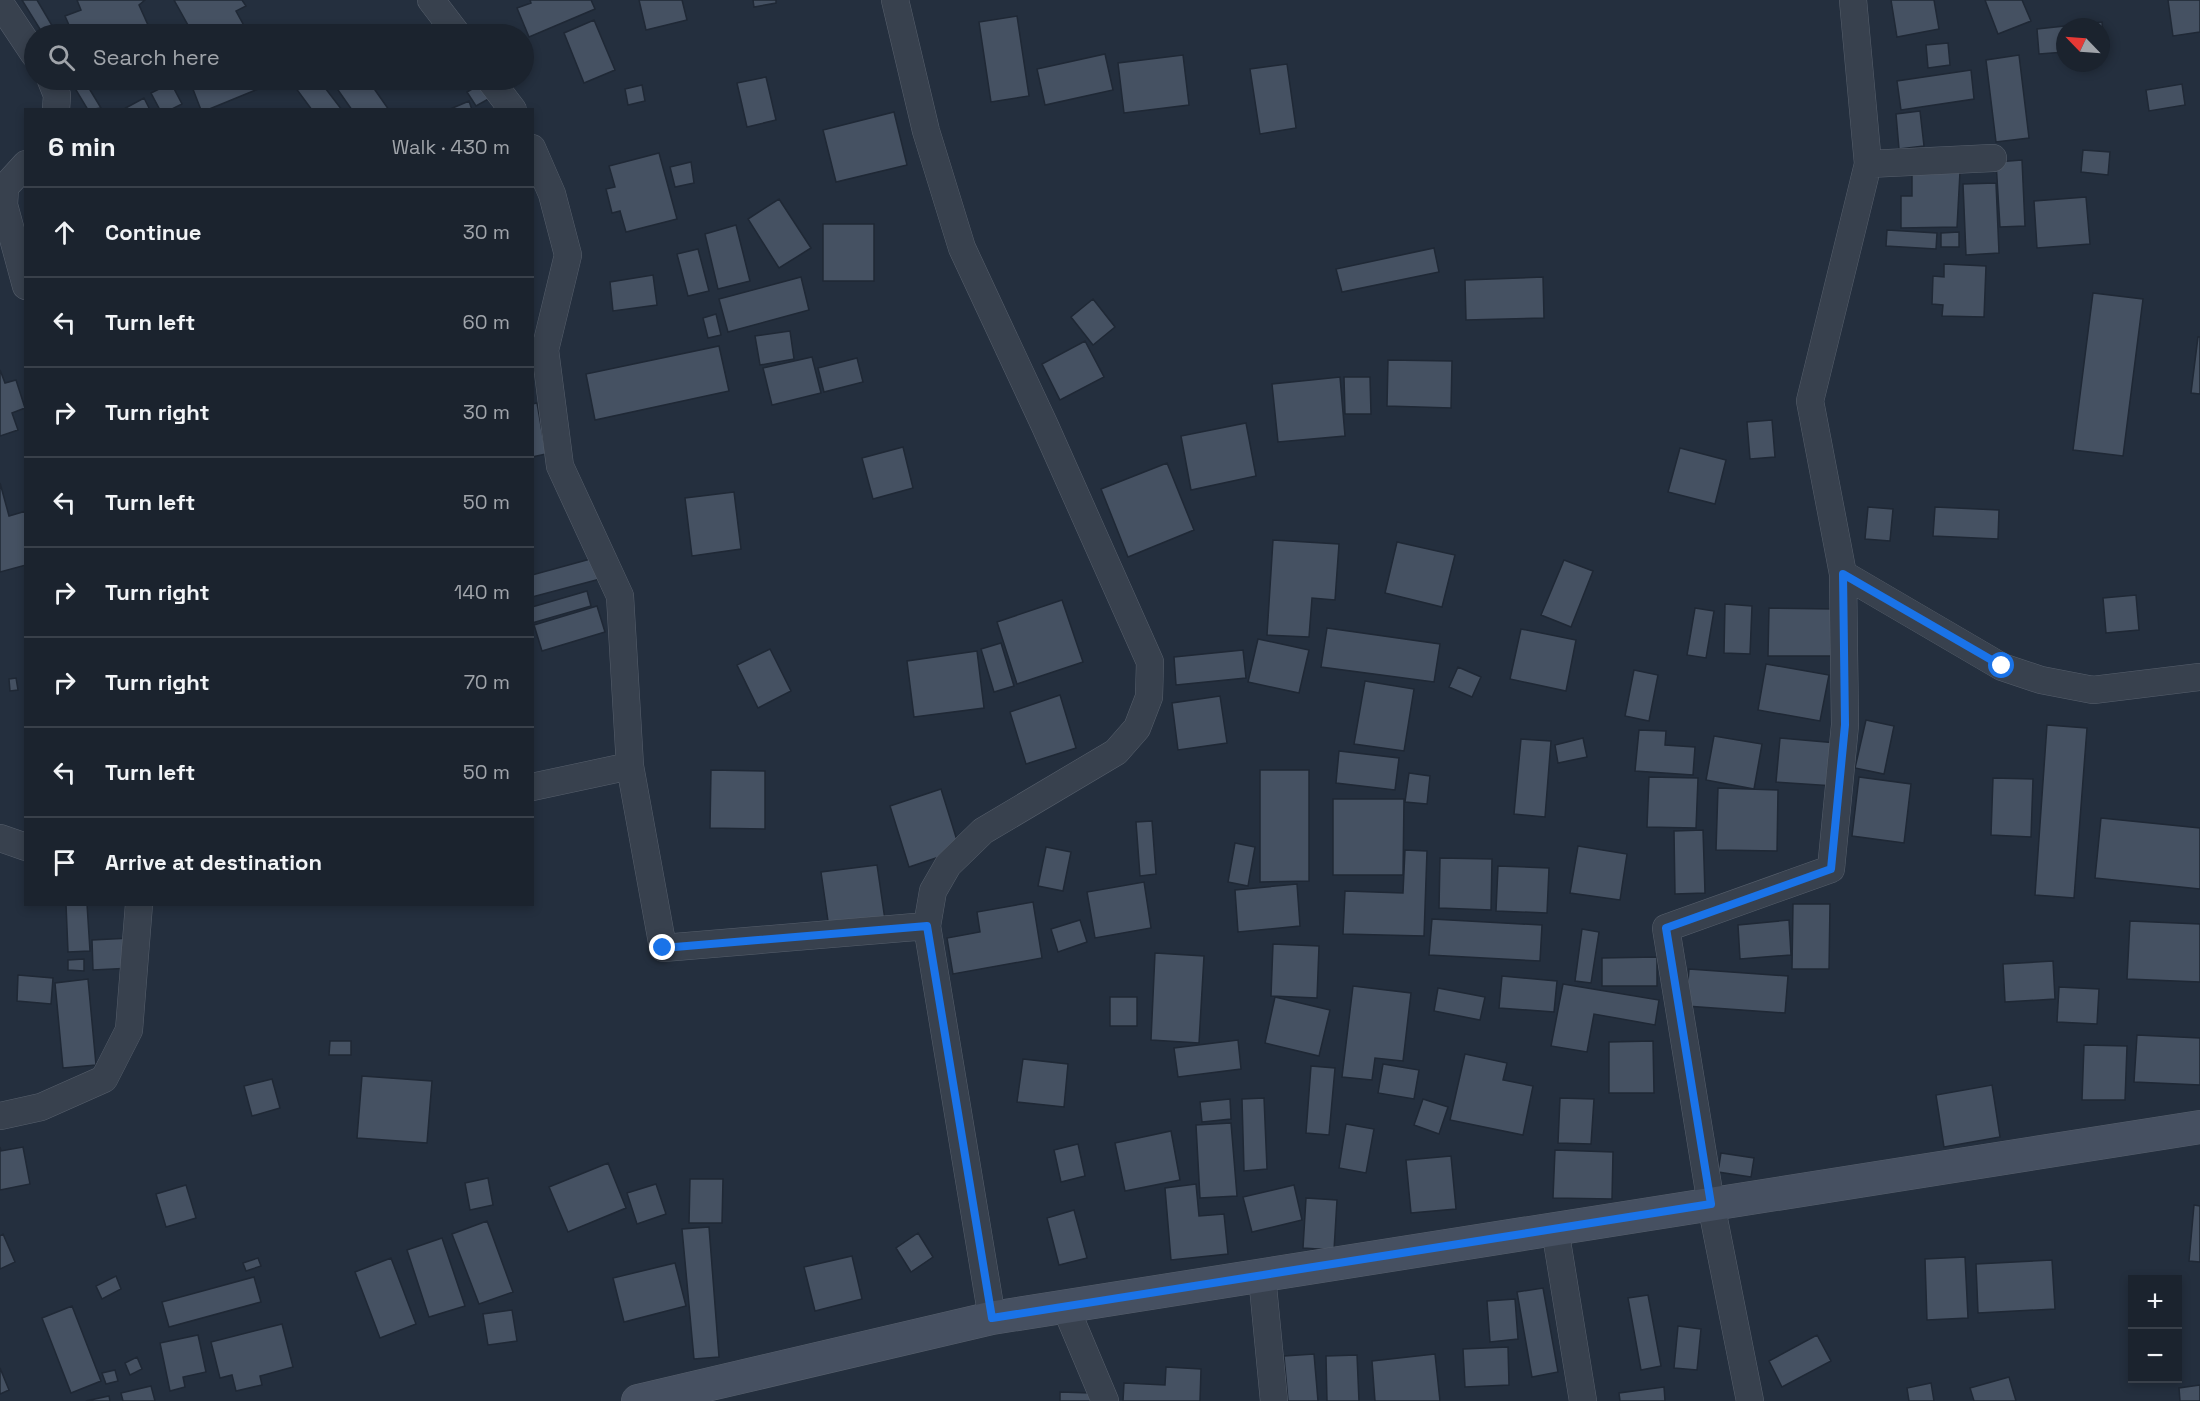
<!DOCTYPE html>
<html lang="en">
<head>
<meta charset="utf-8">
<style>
	:root { --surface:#1b232e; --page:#282f3a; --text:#f1f3f6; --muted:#a0a4aa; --line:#39404a }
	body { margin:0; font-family:"Space Grotesk",sans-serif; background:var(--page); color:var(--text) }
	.controls { position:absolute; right:18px; bottom:18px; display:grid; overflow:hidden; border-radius:0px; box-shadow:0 3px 9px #0003 }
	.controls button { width:54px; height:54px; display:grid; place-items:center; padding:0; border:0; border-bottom:2px solid var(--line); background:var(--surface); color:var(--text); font:30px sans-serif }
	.compass { position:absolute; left:2056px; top:18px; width:54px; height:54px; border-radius:50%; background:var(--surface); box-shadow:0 3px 9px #0003; rotate:295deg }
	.stop { position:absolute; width:18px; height:18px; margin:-14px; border:4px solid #1a73e8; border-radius:50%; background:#fff }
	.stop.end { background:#1a73e8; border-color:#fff; box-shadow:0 2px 6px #0008 }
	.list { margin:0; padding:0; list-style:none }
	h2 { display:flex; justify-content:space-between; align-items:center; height:78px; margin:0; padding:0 24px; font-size:26px }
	h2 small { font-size:20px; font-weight:400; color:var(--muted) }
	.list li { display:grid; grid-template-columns:39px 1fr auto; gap:18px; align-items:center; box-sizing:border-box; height:90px; padding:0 24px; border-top:2px solid var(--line) }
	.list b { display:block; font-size:22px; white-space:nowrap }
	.list em { font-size:20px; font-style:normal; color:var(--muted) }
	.icon { flex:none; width:33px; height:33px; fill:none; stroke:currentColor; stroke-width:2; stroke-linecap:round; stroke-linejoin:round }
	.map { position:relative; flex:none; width:2200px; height:1401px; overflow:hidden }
	.search { position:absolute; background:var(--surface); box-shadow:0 3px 9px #0003; left:24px; top:24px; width:510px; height:66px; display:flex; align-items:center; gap:15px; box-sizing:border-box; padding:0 21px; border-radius:33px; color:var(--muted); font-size:22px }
	.panel { position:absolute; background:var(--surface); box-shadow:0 3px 9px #0003; left:24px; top:108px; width:510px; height:798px; border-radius:0px }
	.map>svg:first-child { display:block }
	.building { fill:#455162; stroke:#1f2835; stroke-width:1.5 }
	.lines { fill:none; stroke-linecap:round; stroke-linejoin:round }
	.street-casing { stroke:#565f6c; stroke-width:28 }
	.secondary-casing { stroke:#565f6c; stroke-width:34 }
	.street { stroke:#38414e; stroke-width:27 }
	.secondary { stroke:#465061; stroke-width:33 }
	.route { stroke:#1a73e8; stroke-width:8 }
</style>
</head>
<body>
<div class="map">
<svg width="2200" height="1401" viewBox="0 0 2200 1401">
	<rect width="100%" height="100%" fill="#242f3e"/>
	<path class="building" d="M22 0H37L57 34H43Z
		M77 0H145L139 5 152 34H73L65 16 81 10Z
		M174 0H242L246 6 236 11 243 24 223 34H193Z
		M530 0H591L595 9 529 37 517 8 531 3Z
		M639 0H682L687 20 646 30Z
		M753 0H776V3L754 7Z
		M1891 0H1934L1939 29 1897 37Z
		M1985 0H2022L2031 21 1998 34Z
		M2168 0H2200V32L2173 36Z
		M1017 16 1029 96 991 102 979 22Z
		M594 20 615 70 584 83 564 33Z
		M2102 22 2104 47 2101 48V27H2065V52L2039 54 2037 29Z
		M1948 43 1950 65 1928 68 1926 45Z
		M1105 54 1113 90 1045 105 1037 69Z
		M1183 55 1189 105 1124 113 1118 63Z
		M2019 55 2029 138 1996 142 1986 60Z
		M1287 64 1296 128 1260 134 1250 69Z
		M1971 70 1974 99 1901 110 1897 81Z
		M766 77 776 120 747 127 737 83Z
		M70 80H84L101 108 88 110Z
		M202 80H280L207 110H201L191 84Z
		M305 80H319L342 110H312L295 87Z
		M331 80H368L389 110H352Z
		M484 82 492 97 476 106 467 92Z
		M171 83 182 104 170 110H160L151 93Z
		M2182 84 2185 105 2149 111 2146 90Z
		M642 85 645 101 628 105 625 89Z
		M144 98 150 110H122Z
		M469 101 472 110H448Z
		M1920 111 1924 146 1899 149 1896 114Z
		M894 112 907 165 836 182 823 130Z
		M2083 150 2110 152 2108 175 2081 172Z
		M659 153 677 219 626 232 620 211 612 213 606 189 615 187 609 166Z
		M2022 160 2025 226 2000 227 1996 162Z
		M691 162 694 183 675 187 670 167Z
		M1912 172H1960L1957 227 1901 228V196H1912Z
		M1996 183 1999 253 1966 255 1963 184Z
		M2086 197 2090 244 2037 248 2034 201Z
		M779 199 811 248 779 268 748 219Z
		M823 224H874V281H823Z
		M736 225 750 281 718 289 705 234Z
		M1887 230 1937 233 1936 249 1886 246Z
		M1959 232V247H1941V233Z
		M1434 248 1439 272 1342 292 1336 269Z
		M698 249 709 291 688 296 677 254Z
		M1944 264 1986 266 1984 317 1942 316 1943 305 1932 304 1933 276 1944 277Z
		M653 275 657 305 613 311 610 282Z
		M801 277 809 310 728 332 719 299Z
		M1543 277 1544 318 1466 320 1465 280Z
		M2093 293 2143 299 2123 456 2073 450Z
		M1093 299 1115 327 1093 345 1071 317Z
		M716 314 721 335 708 338 703 318Z
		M790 331 794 359 760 365 755 336Z
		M2198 337H2200V394L2191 393Z
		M1085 341 1104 377 1060 400 1042 364Z
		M719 346 729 391 595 420 586 374Z
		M812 357 821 393 772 405 763 368Z
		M857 358 863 382 824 392 818 368Z
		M1388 360 1452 361 1451 408 1387 406Z
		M0 370 5 383 16 380 25 408 12 413 18 430 0 436Z
		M1340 377 1345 436 1278 442 1272 384Z
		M1344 377H1370L1371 414H1345Z
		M537 403 546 454 532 457V404Z
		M1772 420 1775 457 1750 459 1747 422Z
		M1246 423 1256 476 1191 490 1181 436Z
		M903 447 913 488 873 499 862 458Z
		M1680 448 1726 460 1715 504 1668 492Z
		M1167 463 1194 530 1128 557 1101 489Z
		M0 483 9 516 26 511V565L0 572Z
		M734 492 741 549 692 556 685 498Z
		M1868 507 1893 509 1890 541 1865 539Z
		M1935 507 1999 510 1998 539 1933 536Z
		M1273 540 1339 544 1335 600 1312 598 1309 637 1267 635Z
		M1397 542 1455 555 1442 607 1385 593Z
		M594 558 600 579 532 597V575Z
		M1564 560 1593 571 1571 627 1541 615Z
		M587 591 591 606 532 623V607Z
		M2136 595 2139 630 2106 633 2103 598Z
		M1062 600 1083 662 1017 684 997 622Z
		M1725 604 1752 606 1750 654 1724 653Z
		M597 606 605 632 542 651 534 625Z
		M1695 608 1714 611 1706 658 1687 655Z
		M1769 608 1834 609 1833 656H1768Z
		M1327 628 1440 644 1434 682 1321 667Z
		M1521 629 1576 640 1566 691 1510 679Z
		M1258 639 1309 650 1299 693 1248 682Z
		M1001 643 1014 686 994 692 981 649Z
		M770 649 791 691 758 708 737 665Z
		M1243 650 1246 678 1176 685 1174 657Z
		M977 651 984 708 914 717 907 661Z
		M1766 664 1829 675 1820 721 1758 710Z
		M1458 667 1481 677 1472 697 1449 687Z
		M1634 670 1658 675 1649 721 1625 716Z
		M16 678 18 690 10 691 9 679Z
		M1365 681 1414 689 1404 751 1354 744Z
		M1060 695 1076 748 1026 764 1010 712Z
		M1220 696 1227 743 1178 750 1172 703Z
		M1866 720 1894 726 1884 774 1855 768Z
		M2047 725 2087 728 2074 898 2035 895Z
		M1639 730 1666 731 1665 745 1695 747 1693 775 1635 771Z
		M1714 736 1762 744 1754 789 1706 780Z
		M1583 738 1587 757 1558 763 1555 745Z
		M1780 738 1837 743 1834 786 1776 782Z
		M1521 739 1551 741 1545 817 1514 814Z
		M1339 751 1399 758 1395 790 1336 783Z
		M711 770 765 771V829L710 828Z
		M1260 770H1309V881L1260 882Z
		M1409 773 1430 776 1427 804 1405 802Z
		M1649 777 1698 778 1696 828 1647 827Z
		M1859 777 1911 784 1904 843 1852 836Z
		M1993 778 2033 779 2031 837 1991 835Z
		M1718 788 1778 790 1777 851 1716 850Z
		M941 789 960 850 909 867 890 806Z
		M1333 799H1404L1403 875H1333Z
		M2101 818 2200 828V889L2095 878Z
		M1152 821 1156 874 1140 876 1136 822Z
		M1703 830 1705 893 1675 894 1674 831Z
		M1235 843 1255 847 1248 886 1228 882Z
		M1578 846 1627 854 1620 900 1570 893Z
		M1046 847 1071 852 1063 891 1038 886Z
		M1405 850 1427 851 1424 936 1343 934 1345 891 1403 893Z
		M1440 858 1492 859 1491 910 1439 908Z
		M877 865 885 920 829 928 821 872Z
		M1498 866 1549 868 1547 913 1496 911Z
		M1144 882 1151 928 1095 938 1087 892Z
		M1297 884 1300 926 1238 932 1235 890Z
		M1033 902 1042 958 953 974 947 938 980 932 977 912Z
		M66 904H87L90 951 68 952Z
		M1793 904H1830L1829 969H1792Z
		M1432 919 1542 925 1540 961 1429 955Z
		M1080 920 1087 942 1058 952 1051 929Z
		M1789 920 1791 955 1740 959 1738 925Z
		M2130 921 2200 924V982L2127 979Z
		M1582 929 1599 932 1591 983 1575 981Z
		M131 938 132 968 93 970 92 940Z
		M1273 944 1319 946 1317 998 1271 996Z
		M1155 953 1204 956 1199 1043 1151 1040Z
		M1657 957V986H1602V958Z
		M84 959V971L68 970V960Z
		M2053 961 2055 999 2005 1002 2003 964Z
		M1689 969 1788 976 1785 1013 1686 1006Z
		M18 975 53 978 51 1004 17 1001Z
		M1502 976 1557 981 1554 1012 1499 1008Z
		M88 979 96 1065 63 1068 55 983Z
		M1563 984 1659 1000 1655 1025 1594 1014 1587 1052 1551 1046Z
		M1353 986 1411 993 1403 1061 1375 1058 1372 1080 1342 1077Z
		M2059 987 2099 989 2097 1024 2057 1022Z
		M1438 988 1485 997 1480 1020 1434 1011Z
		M1110 997H1137V1026H1110Z
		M1275 997 1330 1010 1319 1056 1265 1043Z
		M2137 1035 2200 1038V1085L2134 1082Z
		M1238 1040 1241 1069 1178 1077 1174 1048Z
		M330 1041H351V1055H329Z
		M1653 1041 1654 1093H1609V1042Z
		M2084 1045 2127 1046 2125 1100H2082Z
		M1465 1054 1507 1063 1503 1080 1533 1086 1523 1135 1450 1120Z
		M1023 1059 1068 1064 1064 1107 1017 1102Z
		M1383 1064 1419 1070 1414 1099 1378 1093Z
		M1311 1066 1335 1068 1329 1135 1306 1133Z
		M362 1076 432 1081 427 1143 357 1138Z
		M272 1079 280 1108 252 1116 244 1086Z
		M1992 1085 2000 1137 1944 1147 1936 1095Z
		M1264 1098 1267 1169 1244 1171 1242 1099Z
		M1560 1098 1594 1099 1591 1144 1558 1143Z
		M1230 1099 1231 1119 1202 1122 1200 1102Z
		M1423 1099 1448 1107 1439 1134 1414 1125Z
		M1231 1123 1237 1196 1200 1198 1196 1125Z
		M1346 1124 1374 1129 1366 1173 1339 1168Z
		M1171 1131 1180 1180 1125 1191 1115 1143Z
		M1078 1144 1085 1176 1061 1182 1054 1150Z
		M0 1147 1 1151 23 1147 30 1184 0 1190Z
		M1555 1150 1613 1152 1612 1199 1553 1198Z
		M1721 1153 1754 1158 1751 1177 1718 1172Z
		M1451 1156 1456 1209 1411 1213 1406 1160Z
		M608 1163 626 1208 568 1232 549 1187Z
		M488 1178 493 1205 470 1210 465 1183Z
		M690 1179H723L722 1223H689Z
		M656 1184 666 1214 637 1224 627 1193Z
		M1196 1184 1199 1216 1224 1214 1228 1254 1171 1260 1165 1188Z
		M186 1185 196 1218 166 1227 156 1194Z
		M1294 1185 1302 1220 1252 1232 1243 1197Z
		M1306 1198 1337 1200 1334 1250 1303 1248Z
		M2194 1205 2200 1206V1262L2189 1261Z
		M1074 1210 1087 1258 1059 1265 1047 1218Z
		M487 1221 513 1292 479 1304 452 1234Z
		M709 1227 719 1357 694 1359 682 1229Z
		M918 1233 933 1257 911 1272 896 1248Z
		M3 1234 15 1262 0 1269V1236Z
		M442 1238 465 1306 429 1317 407 1250Z
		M852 1256 862 1299 815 1311 804 1267Z
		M1965 1257 1968 1318 1927 1320 1925 1259Z
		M258 1258 261 1266 246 1271 243 1263Z
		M391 1258 416 1324 380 1338 355 1272Z
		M2052 1260 2055 1309 1978 1313 1976 1264Z
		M675 1263 686 1306 624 1322 613 1278Z
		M116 1276 121 1289 102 1299 96 1286Z
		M254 1277 261 1302 169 1327 162 1302Z
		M1543 1288 1558 1372 1532 1377 1517 1292Z
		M1648 1295 1661 1366 1641 1370 1628 1298Z
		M1515 1299 1518 1339 1490 1342 1487 1301Z
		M72 1306 101 1381 71 1393 42 1318Z
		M512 1310 517 1341 488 1345 483 1314Z
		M282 1324 293 1367 260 1376 262 1385 236 1391 232 1375 220 1378 211 1342Z
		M1678 1326 1701 1329 1697 1370 1674 1368Z
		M198 1335 206 1372 183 1377 185 1387 170 1391 160 1343Z
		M1817 1335 1831 1361 1782 1387 1769 1361Z
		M1508 1347 1509 1385 1465 1387 1463 1349Z
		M1314 1354 1318 1401H1288L1284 1356Z
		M1435 1354 1440 1401H1375L1372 1361Z
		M1357 1355 1359 1401H1327L1326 1356Z
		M137 1357 142 1369 130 1375 125 1363Z
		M1166 1367 1201 1369 1200 1401H1123L1124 1383 1165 1385Z
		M0 1368 9 1390 0 1394Z
		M115 1370 118 1381 106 1384 102 1373Z
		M2009 1377 2016 1401H1974L1970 1388Z
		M1931 1383 1934 1401H1909L1907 1388Z
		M2200 1385V1401H2180L2179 1388Z
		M151 1386 155 1401H123L121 1393Z
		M1664 1387 1665 1401H1620L1619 1393Z
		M1060 1392 1091 1393V1401H1060Z
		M109 1396 110 1401H86Z"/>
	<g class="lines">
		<g class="street-casing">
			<path id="street" d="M431 0 457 34
				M895 0 926 131 962 248 1045 426 1150 662 1149 697 1137 728 1116 752 983 831 948 865 933 891 927 926 992 1318
				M0 3 34 54
				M51 80 57 95 56 110
				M490 80 513 110
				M532 148 552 194 568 255 545 350 560 466 620 596 630 766 663 948 927 926
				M26 164 5 187 4 205 26 286
				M1868 164 1993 158
				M1843 574 2002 667 2041 680 2093 690 2200 677
				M532 787 630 766
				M0 838 26 847
				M0 1116 41 1107 104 1079 129 1030 139 904
				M1555 1229 1583 1401
				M1262 1276 1274 1401
				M1065 1306 1105 1401
				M1750 1401 1711 1204 1666 928 1831 869 1845 725 1843 574 1810 401 1868 164 1853 0"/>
		</g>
		<g class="secondary-casing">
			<path id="secondary" d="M638 1401 992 1318 2200 1127"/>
		</g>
		<use href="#street" class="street"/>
		<use href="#secondary" class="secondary"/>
	</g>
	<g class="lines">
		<path class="route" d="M663 948 927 926 992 1318 1711 1204 1666 928 1831 869 1845 725 1843 574 2002 666"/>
	</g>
</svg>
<div class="controls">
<button>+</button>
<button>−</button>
</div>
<svg class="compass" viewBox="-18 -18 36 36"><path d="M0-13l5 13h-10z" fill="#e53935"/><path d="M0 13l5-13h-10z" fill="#a0a4aa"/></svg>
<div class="stop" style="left:2002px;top:666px"></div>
<div class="stop end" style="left:663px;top:948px"></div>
<div class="search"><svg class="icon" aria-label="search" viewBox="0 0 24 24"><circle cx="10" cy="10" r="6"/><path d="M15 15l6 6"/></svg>Search here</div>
<section class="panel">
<h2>6 min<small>Walk · 430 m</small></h2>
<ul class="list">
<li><svg class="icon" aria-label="ahead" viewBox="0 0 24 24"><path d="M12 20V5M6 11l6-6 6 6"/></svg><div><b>Continue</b></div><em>30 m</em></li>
<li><svg class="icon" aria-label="left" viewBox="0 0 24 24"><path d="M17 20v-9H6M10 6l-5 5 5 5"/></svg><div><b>Turn left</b></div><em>60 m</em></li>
<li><svg class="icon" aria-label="right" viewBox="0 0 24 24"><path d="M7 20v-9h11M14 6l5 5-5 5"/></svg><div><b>Turn right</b></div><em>30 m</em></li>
<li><svg class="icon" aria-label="left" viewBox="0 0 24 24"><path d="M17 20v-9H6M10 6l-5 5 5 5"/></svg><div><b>Turn left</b></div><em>50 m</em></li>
<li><svg class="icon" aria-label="right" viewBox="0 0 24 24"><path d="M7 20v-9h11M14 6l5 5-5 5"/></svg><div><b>Turn right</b></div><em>140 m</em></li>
<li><svg class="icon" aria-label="right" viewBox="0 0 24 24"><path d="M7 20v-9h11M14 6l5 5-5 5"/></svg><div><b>Turn right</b></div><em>70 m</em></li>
<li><svg class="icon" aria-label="left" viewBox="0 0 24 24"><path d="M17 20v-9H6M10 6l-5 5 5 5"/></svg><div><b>Turn left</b></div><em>50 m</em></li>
<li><svg class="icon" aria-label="arrive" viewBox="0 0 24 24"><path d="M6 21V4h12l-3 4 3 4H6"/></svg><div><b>Arrive at destination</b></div></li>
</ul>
</section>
</div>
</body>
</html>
